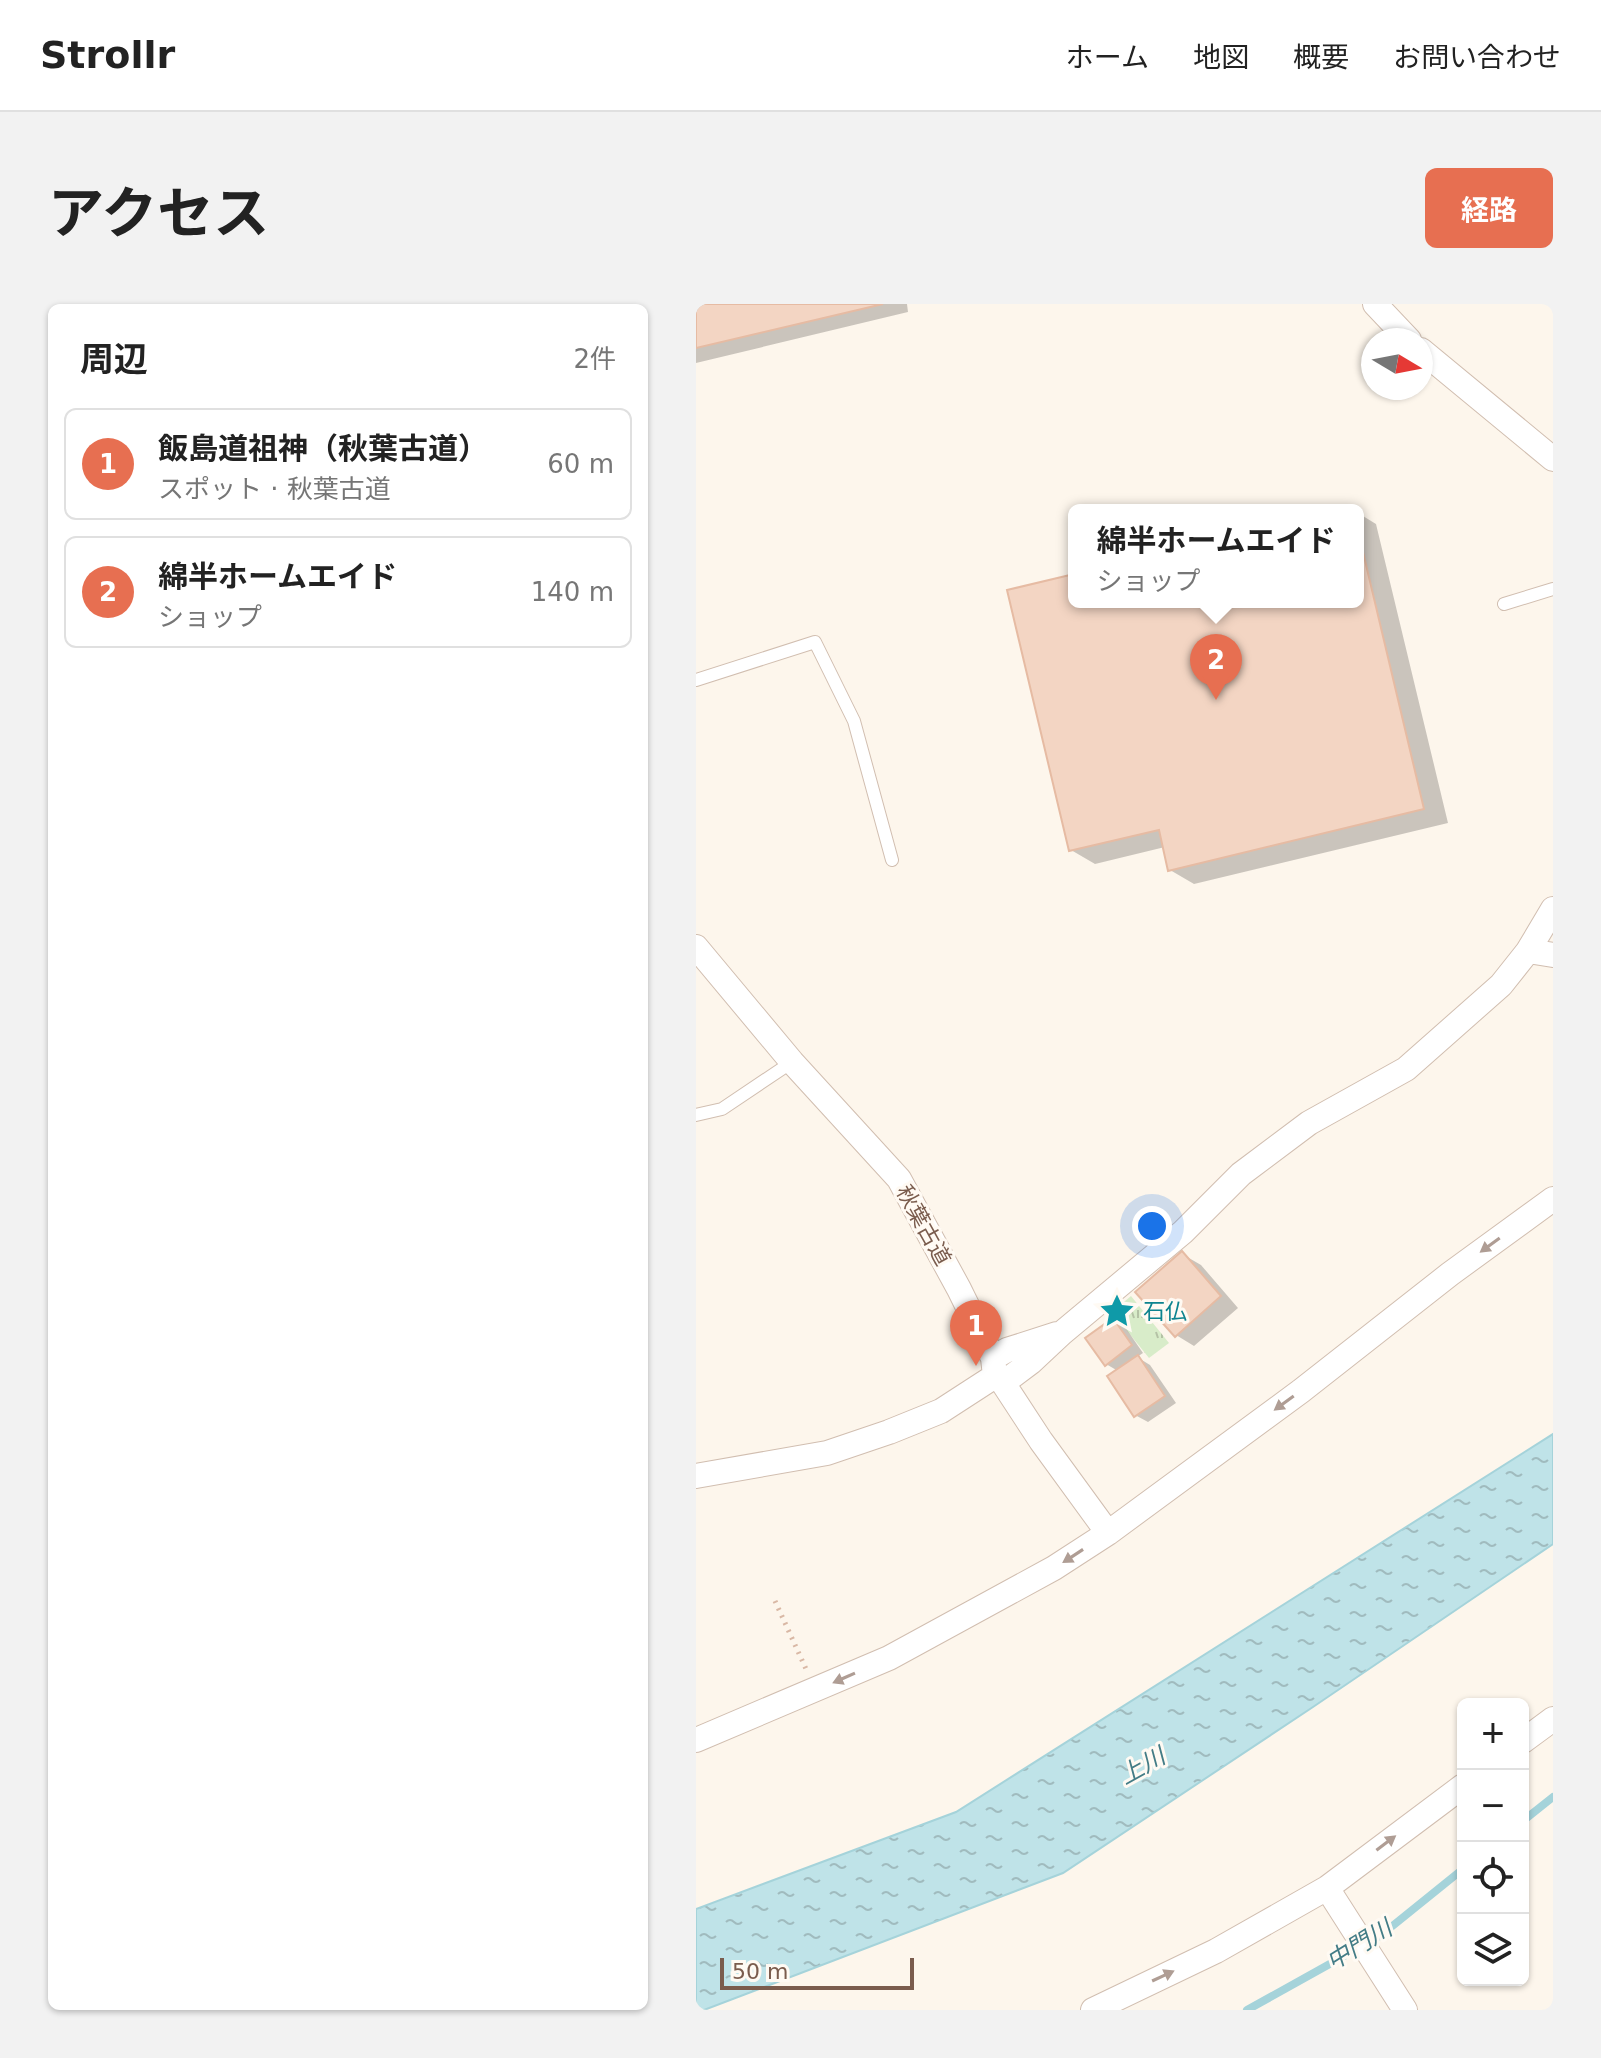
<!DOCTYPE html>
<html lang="ja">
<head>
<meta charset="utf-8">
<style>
	:root { --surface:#fff; --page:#f2f2f2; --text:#222; --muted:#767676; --line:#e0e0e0; --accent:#e76f51 }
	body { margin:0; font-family:"DejaVu Sans","Noto Sans JP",sans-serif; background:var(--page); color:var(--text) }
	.controls { position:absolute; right:24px; bottom:24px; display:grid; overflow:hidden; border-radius:12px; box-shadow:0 2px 6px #0004 }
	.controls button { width:72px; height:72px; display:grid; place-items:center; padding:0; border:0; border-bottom:2px solid var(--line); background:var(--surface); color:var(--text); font:40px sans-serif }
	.compass { position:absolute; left:665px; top:24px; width:72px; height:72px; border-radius:50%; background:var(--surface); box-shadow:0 2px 6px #0004; rotate:100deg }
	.scale { position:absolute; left:24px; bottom:20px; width:194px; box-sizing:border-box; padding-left:8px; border:4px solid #7a5c4d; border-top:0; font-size:22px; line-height:28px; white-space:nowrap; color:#7a5c4d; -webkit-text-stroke:6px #fffaf3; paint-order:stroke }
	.you { position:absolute; left:456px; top:922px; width:28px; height:28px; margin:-20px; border:6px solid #fff; border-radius:50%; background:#1a73e8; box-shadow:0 0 0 12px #1a73e833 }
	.badge { display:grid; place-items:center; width:52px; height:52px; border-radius:50%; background:var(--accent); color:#fff; font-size:26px; font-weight:700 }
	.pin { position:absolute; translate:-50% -66px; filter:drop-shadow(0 2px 4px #0008) }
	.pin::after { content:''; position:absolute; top:42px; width:28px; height:24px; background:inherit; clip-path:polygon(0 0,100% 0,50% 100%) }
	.popup { position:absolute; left:372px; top:200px; width:296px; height:104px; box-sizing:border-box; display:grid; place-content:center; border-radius:12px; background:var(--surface); filter:drop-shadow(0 2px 6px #0005); font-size:26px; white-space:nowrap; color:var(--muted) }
	.popup b { font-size:30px; color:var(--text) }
	.popup::after { content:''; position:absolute; left:50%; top:100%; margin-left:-16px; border:16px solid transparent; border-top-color:var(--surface) }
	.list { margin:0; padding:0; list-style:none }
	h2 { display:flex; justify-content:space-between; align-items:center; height:104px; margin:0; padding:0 32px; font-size:34px }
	h2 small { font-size:26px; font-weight:400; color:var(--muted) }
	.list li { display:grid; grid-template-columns:52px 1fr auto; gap:24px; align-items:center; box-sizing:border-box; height:112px; margin:0 16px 16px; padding:0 16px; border:2px solid var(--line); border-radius:12px }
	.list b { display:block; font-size:30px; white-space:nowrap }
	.list p { margin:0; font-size:26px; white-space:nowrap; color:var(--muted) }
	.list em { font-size:26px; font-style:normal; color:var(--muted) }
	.icon { flex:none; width:44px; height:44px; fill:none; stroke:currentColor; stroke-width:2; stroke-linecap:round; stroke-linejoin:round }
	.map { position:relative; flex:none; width:857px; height:1706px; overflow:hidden; border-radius:12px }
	header { display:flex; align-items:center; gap:48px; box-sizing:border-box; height:112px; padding:0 40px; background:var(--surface); border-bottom:2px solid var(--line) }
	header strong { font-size:38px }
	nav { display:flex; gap:44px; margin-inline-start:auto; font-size:28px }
	.intro { display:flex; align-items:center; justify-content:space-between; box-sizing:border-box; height:192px; padding:0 48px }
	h1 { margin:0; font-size:56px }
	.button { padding:20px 36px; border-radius:12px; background:var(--accent); color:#fff; font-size:28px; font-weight:700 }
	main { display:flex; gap:48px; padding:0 48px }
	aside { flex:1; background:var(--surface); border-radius:12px; box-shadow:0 2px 6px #0004 }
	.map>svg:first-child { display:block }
	.grass { fill:url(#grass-tufts) }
	.water { fill:url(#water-ripples); stroke:#a5d3da; stroke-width:2 }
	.shadow { fill:#0003 }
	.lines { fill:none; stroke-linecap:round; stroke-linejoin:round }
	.stream { stroke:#a5d3da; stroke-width:8 }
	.building { fill:#f3d5c3; stroke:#e6bba3; stroke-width:2 }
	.lane-casing { stroke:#d1beb0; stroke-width:14 }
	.street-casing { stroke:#d1beb0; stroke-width:26 }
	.path { stroke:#d9b8a5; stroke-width:5; stroke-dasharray:2 6; stroke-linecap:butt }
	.lane { stroke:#fff; stroke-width:12 }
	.street { stroke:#fff; stroke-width:24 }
	.oneway { fill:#af9d94 }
	.labels { text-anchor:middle; stroke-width:6; stroke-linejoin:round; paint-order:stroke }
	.street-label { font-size:22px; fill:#7a5c4d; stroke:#fffaf3 }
	.culture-label { font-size:22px; fill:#0d838f; stroke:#fffaf3; text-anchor:start }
	.water-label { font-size:24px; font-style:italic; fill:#437c86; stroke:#fffaf3 }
</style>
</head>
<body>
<header>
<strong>Strollr</strong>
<nav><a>ホーム</a><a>地図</a><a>概要</a><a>お問い合わせ</a></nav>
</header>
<div class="intro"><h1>アクセス</h1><a class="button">経路</a></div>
<main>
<aside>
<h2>周辺<small>2件</small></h2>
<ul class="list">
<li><span class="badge">1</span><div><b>飯島道祖神（秋葉古道）</b><p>スポット · 秋葉古道</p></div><em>60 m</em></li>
<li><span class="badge">2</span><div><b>綿半ホームエイド</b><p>ショップ</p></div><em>140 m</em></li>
</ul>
</aside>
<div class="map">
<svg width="857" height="1706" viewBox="0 0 857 1706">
	<defs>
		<pattern id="grass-tufts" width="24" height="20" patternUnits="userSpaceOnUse" patternTransform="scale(2)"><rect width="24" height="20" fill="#d8ecc9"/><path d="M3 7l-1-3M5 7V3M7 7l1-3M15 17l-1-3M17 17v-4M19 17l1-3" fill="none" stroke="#b4c2a5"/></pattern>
		<pattern id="water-ripples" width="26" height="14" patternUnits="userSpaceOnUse" patternTransform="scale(2)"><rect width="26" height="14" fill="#bfe3e8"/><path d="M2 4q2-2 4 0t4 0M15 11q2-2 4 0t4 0" fill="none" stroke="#a0bbbe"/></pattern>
	</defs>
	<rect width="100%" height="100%" fill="#fdf6ec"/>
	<path class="grass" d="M435 992 473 1039 453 1054 416 1008Z"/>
	<path class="water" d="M857 1130V1240L617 1403 367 1569 8 1706H0V1605L260 1508Z"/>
	<path class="shadow" d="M0 0H211L212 8 0 59Z
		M662 209 680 220 752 519 498 580 474 566 469 543 399 560 375 546 378 272V298H662Z
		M486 950 505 961 542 1004 498 1042 480 1031Z
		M417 1016 429 1023 447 1049 441 1053 454 1061 480 1099 452 1118 439 1111 422 1067 410 1060Z"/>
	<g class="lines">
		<path class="stream" d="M827 1517 857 1493
			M551 1706 684 1632 767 1565"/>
	</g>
	<path class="building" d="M0 0H187L0 44Z
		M662 227 728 505 472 567 463 526 373 547 311 286 378 270V298H662Z
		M486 947 525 992 479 1033 439 988Z
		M417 1014 436 1041 409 1062 389 1034Z
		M442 1051 469 1092 438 1113 411 1072Z"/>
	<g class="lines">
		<g class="lane-casing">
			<path id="lane" d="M808 300 857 285
				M0 376 119 338 158 417 196 556
				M0 811 26 805 96 758"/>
		</g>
		<g class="street-casing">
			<path id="street" d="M679 0 713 36
				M725 46 857 155
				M0 643 96 758 203 875 263 985 297 1054 299 1072 307 1079 345 1137 412 1229
				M832 647 857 651
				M297 1054 311 1046 361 1030
				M307 1079 335 1058 366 1029 487 928 545 870 613 819 710 765 805 681 832 647 857 605
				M0 1172 131 1149 193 1128 245 1107 299 1072
				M0 1436 193 1354 358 1264 412 1229 605 1087 754 970 857 895
				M827 1437 857 1415
				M631 1584 709 1706
				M397 1706 520 1647 631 1584 767 1482"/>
		</g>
		<path class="path" d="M79 1297 110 1365"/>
		<use href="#lane" class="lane"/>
		<use href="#street" class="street"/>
	</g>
	<defs><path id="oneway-solid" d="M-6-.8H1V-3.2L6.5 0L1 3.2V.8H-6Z" transform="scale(2)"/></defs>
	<g class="oneway">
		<use href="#oneway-solid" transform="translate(794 941) rotate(144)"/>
		<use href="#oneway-solid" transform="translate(588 1099) rotate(144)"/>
		<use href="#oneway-solid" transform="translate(377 1252) rotate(147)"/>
		<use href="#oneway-solid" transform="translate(148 1374) rotate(156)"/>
		<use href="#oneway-solid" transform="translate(690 1539) rotate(-37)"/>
		<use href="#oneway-solid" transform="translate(467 1672) rotate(-25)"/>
	</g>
	<defs>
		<g id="sight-bare" transform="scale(2.76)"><path d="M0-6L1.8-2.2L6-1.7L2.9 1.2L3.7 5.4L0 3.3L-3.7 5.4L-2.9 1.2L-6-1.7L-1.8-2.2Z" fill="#0f9aa8" stroke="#fffaf3" stroke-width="2.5" paint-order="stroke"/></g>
	</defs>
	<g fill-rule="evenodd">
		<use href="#sight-bare" x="421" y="1007"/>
	</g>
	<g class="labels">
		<g class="street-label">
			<text transform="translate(228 921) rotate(61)" y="8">秋葉古道</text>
		</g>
		<g class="culture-label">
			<text x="447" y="1015">石仏</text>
		</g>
		<g class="water-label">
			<text transform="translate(446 1462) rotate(-29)" y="8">上川</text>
			<text transform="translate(663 1641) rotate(-32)" y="8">中門川</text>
		</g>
	</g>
</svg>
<div class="controls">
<button>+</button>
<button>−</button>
<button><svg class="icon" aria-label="locate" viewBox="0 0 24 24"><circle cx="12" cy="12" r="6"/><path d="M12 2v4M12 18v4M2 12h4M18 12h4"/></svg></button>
<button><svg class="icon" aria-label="layers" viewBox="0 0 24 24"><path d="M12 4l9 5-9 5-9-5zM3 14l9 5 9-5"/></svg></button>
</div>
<svg class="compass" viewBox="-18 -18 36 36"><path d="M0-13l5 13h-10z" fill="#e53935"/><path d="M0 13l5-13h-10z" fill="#767676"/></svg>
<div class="scale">50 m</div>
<div class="you"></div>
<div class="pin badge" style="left:280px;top:1062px">1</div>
<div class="pin badge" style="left:520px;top:396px">2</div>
<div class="popup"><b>綿半ホームエイド</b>ショップ</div>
</div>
</main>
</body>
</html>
